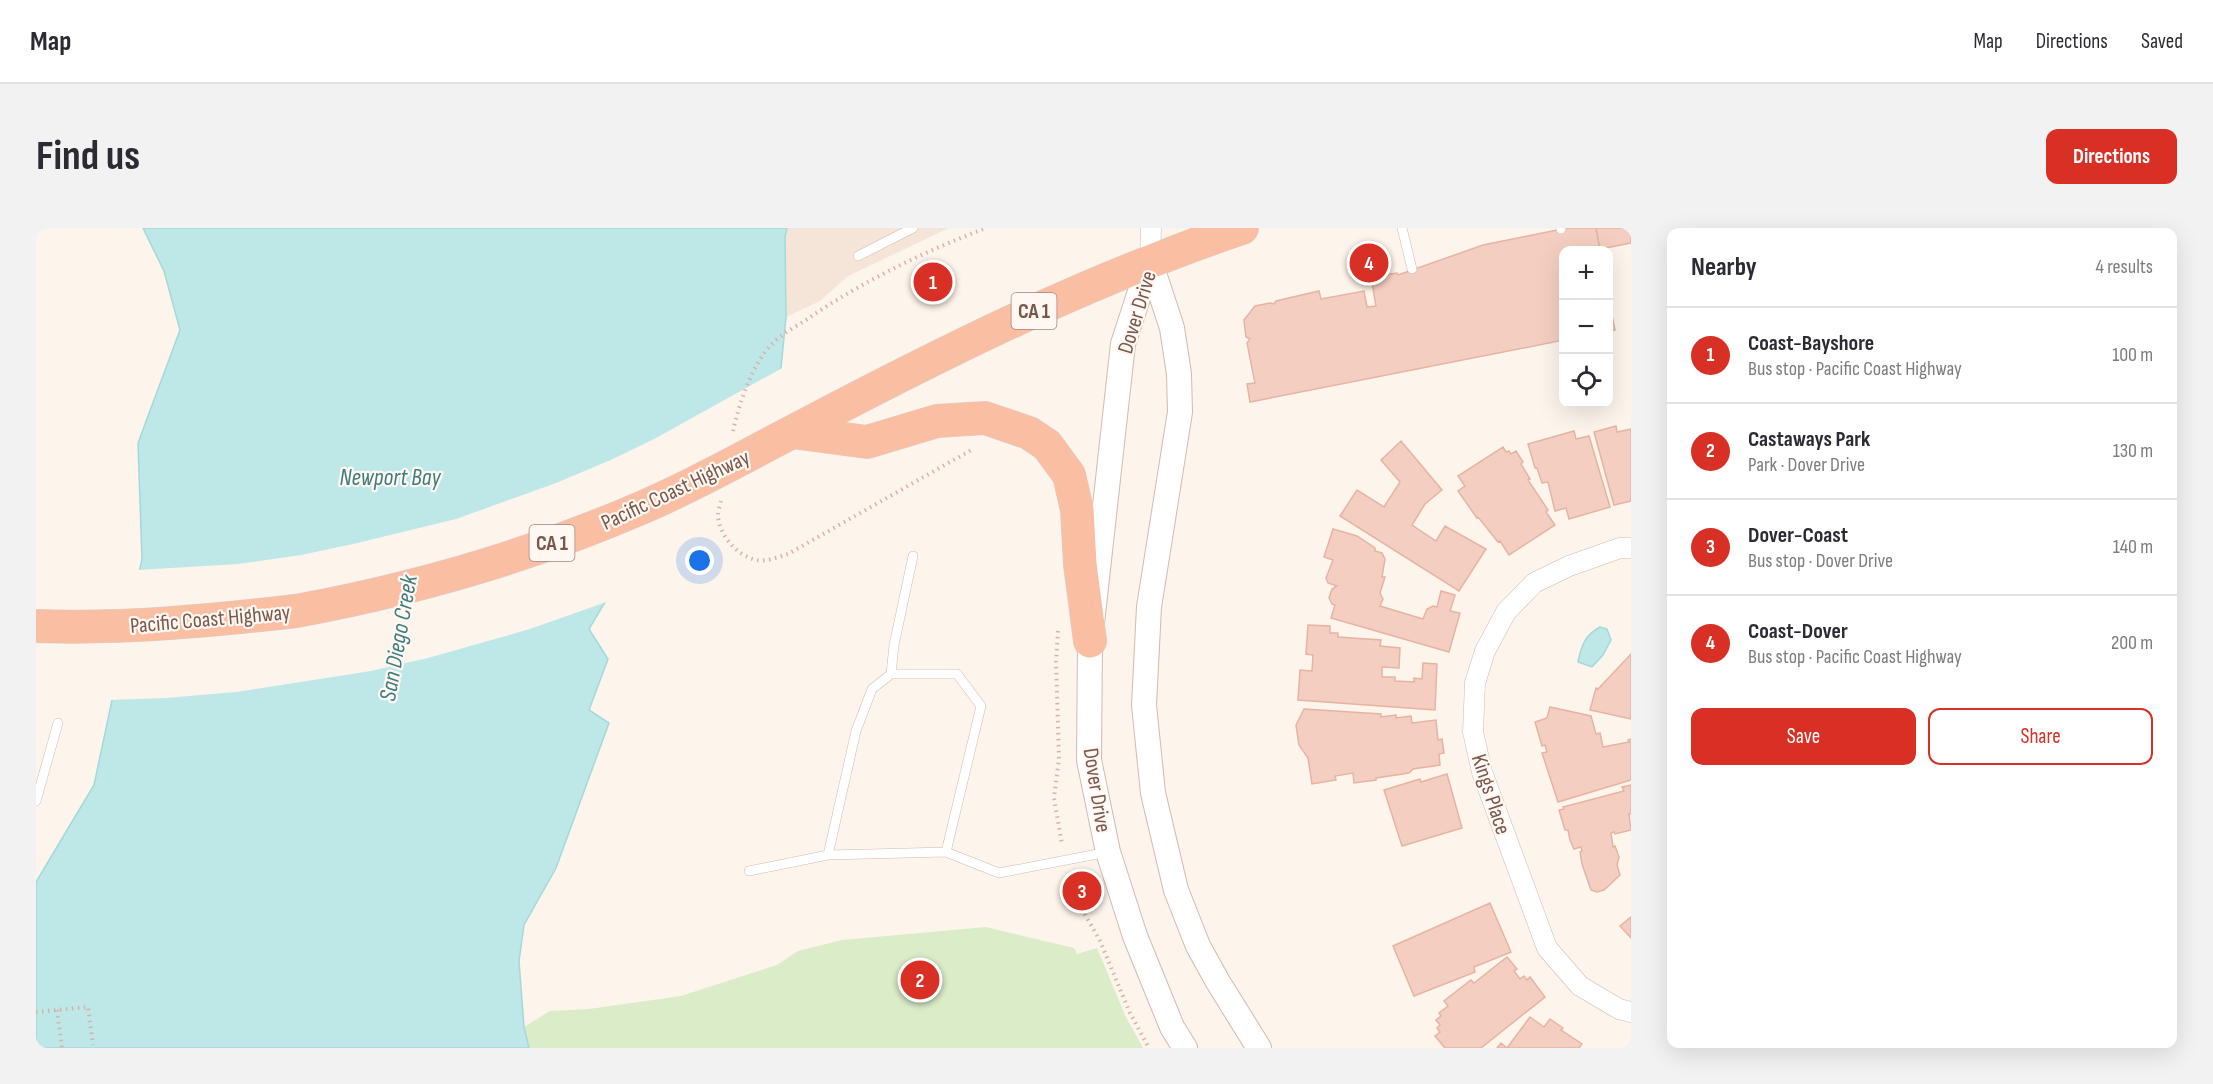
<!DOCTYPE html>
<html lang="en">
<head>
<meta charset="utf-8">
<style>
	:root { --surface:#fff; --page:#f2f2f3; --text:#2b2b33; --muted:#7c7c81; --line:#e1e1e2; --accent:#d93025 }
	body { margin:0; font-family:"Sofia Sans Condensed",sans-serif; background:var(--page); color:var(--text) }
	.controls { position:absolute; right:18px; top:18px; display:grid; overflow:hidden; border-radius:12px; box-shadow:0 6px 24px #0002 }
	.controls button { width:54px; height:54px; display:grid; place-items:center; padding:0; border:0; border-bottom:2px solid var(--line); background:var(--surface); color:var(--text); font:30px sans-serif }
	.you { position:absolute; left:664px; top:333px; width:21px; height:21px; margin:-15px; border:4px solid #fff; border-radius:50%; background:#1a73e8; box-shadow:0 0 0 9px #1a73e833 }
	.badge { display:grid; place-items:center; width:39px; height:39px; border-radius:50%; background:var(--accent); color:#fff; font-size:20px; font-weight:700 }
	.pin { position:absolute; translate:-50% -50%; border:3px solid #fff; box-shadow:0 2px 6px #0006 }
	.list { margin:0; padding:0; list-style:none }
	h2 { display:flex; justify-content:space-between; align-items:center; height:78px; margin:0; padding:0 24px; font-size:26px }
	h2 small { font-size:20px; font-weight:400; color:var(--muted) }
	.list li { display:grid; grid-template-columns:39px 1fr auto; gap:18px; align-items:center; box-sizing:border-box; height:96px; padding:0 24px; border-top:2px solid var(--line) }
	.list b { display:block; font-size:22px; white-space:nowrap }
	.list p { margin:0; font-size:20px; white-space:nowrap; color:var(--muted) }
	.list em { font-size:20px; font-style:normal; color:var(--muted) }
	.actions { display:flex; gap:12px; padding:18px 24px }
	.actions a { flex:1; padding:14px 0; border:2px solid var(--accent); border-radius:12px; text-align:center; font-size:21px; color:var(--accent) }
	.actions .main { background:var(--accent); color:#fff }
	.icon { flex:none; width:33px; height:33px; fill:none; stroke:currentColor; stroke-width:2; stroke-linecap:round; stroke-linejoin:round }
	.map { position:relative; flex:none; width:1595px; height:820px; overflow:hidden; border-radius:12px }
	header { display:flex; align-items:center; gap:36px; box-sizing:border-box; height:84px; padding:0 30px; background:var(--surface); border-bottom:2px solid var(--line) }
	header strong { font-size:28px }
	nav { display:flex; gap:33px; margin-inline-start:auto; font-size:21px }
	.intro { display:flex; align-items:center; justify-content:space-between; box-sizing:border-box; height:144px; padding:0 36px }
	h1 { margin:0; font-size:42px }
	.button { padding:15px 27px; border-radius:12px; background:var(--accent); color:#fff; font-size:21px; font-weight:700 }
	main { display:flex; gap:36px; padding:0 36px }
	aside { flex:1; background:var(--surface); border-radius:12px; box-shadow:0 6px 24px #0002 }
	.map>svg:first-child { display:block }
	.residential { fill:#f5e5d9 }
	.green { fill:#dbecc8 }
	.water { fill:#bee7e8; stroke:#a3d9da; stroke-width:1.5 }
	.pier { fill:#fdf4eb }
	.building { fill:#f4cfc1; stroke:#e7b3a1; stroke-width:1.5 }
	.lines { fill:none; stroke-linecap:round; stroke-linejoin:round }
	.service-casing { stroke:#d1baaf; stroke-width:10 }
	.minor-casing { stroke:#d1baaf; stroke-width:21 }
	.tertiary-casing { stroke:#d1baaf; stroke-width:26 }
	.trunk-casing { stroke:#dad0cd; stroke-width:34 }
	.path { stroke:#d9b2a4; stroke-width:4; stroke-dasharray:1.5 4.5; stroke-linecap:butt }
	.service { stroke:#fff; stroke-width:9 }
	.minor { stroke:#fff; stroke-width:20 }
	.tertiary { stroke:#fff; stroke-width:24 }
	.trunk { stroke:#fabea2; stroke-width:33 }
	.trunk-bridge-casing { stroke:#dad0cd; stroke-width:34; stroke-linecap:butt }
	.trunk-bridge { stroke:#fabea2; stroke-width:33 }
	.labels { text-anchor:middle; stroke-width:4.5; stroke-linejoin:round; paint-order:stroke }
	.shield { fill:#fff8f2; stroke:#a2877e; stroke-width:1.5 }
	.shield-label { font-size:21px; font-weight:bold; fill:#7a574c }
	.street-label { font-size:22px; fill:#7a574c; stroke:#fff8f2 }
	.water-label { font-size:24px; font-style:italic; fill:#3e7c7f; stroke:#fff8f2 }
</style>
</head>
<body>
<header>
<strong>Map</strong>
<nav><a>Map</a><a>Directions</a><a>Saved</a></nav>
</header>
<div class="intro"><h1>Find us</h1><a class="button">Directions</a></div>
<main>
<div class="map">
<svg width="1595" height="820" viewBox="0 0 1595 820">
	<rect width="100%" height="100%" fill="#fdf4eb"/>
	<path class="residential" d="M751 0H913L812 48 784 73 750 89 749 9Z"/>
	<path class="green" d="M950 699 1038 720 1041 726 1061 720 1089 787 1107 820H493L488 799 514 783 553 781 645 768 741 737 762 723 806 712Z"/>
	<path class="water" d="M107 0H751L749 9 750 89 743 160 677 192 553 401 572 431 553 482 573 495 520 640 488 697 483 733 488 799 493 820H0V654L58 557 106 331 102 215 144 102 128 43Z
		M1564 399 1571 401 1575 412 1567 427 1556 439 1542 434C1545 418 1549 407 1564 399Z"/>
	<path class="pier" d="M748 139 745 162 679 194 573 373 494 401 392 430 335 443 200 464 130 470 73 472 101 342 202 336 265 327 317 316 420 291 520 255 577 231 620 210Z"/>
	<path class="building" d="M1531 0H1560L1564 22H1528V112L1214 174 1211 156 1219 155 1211 115 1214 111 1210 109 1208 92 1219 78 1234 75 1238 76 1240 73 1283 63 1285 71 1328 63 1331 79 1340 78 1335 49 1361 45 1362 47 1447 17Z
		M1560 0H1595V15L1564 21Z
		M1572 67 1579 102 1572 103Z
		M1580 198 1581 204 1595 201V273L1578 277 1558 204Z
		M1538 203 1540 211 1553 208 1574 279 1533 291 1530 280 1519 283 1512 254 1506 255 1501 240H1499L1492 216Z
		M1365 213 1406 262 1389 276 1376 297 1400 313 1409 298 1450 321 1423 363 1304 288 1321 262 1348 279 1364 254 1345 232Z
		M1467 219 1470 224 1473 223 1475 226 1480 223 1487 234 1485 236 1494 251 1492 252 1512 282 1510 284 1519 297 1473 327 1464 313 1462 314 1442 289 1441 290 1422 263 1429 258 1422 248Z
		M1297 301 1321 308 1339 320V323L1346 325 1349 331 1346 349H1349L1344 365 1347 371 1344 378 1387 391 1391 381 1397 378 1401 379 1405 363 1419 367 1414 383 1424 385 1413 424 1295 390 1299 377 1296 376 1293 370 1296 361 1301 358 1292 355 1290 350 1297 332 1288 329Z
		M1272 397 1294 398V405H1302V409L1345 412 1344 418 1364 420 1363 440 1346 439V449H1359V453L1378 454V450L1386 451 1387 435 1401 436 1399 482 1262 472 1264 442 1276 443 1277 427 1270 426Z
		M1595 426V491L1554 482 1560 460 1562 461Z
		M1514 479 1555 488 1560 506 1564 505 1567 519 1593 514 1592 512 1595 511V552L1522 574 1506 525 1511 524 1509 517 1506 518 1499 494 1511 490Z
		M1268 481 1345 486V489L1360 487V490L1375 488 1376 495 1400 492 1402 512 1406 511 1408 525 1403 526 1404 537 1377 541 1373 545 1340 550V552L1318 555 1317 545 1299 548 1300 552 1276 556 1272 530 1263 517 1260 497Z
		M1411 546 1426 600 1366 618 1348 562 1384 551 1385 554Z
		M1595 557V586H1593L1595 602 1579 606 1578 604 1575 605 1577 619 1579 618 1583 629 1581 637 1584 647 1568 662 1561 664 1555 662 1546 636 1544 624 1546 623 1545 619 1538 621 1534 612 1532 602H1529L1523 582 1528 581 1527 579 1588 563 1586 559Z
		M1454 675 1475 724 1438 739 1439 744 1378 768 1357 718Z
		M1595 689V710L1584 698Z
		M1471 729 1481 741 1478 743 1484 751 1488 748 1491 752 1494 749 1509 769 1445 820H1409L1399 808 1404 804 1401 800 1404 797 1400 792 1405 788 1403 785 1412 778 1408 773 1435 752 1438 755Z
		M1494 789 1508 799 1514 791 1527 800 1525 802 1546 816 1543 820H1461L1465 815 1471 820Z"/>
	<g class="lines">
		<g class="service-casing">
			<path id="service" d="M1366 0 1376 41
				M1525 0V1
				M822 28 877 0
				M855 446 858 417 877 328
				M0 573 22 495
				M792 627 820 503 836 461 855 446H921L945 478 910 624
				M713 643 792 627 910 624 963 645 1072 624"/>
		</g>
		<g class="minor-casing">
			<path id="minor" d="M1114 33 1115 0
				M1595 320H1584L1533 338 1498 355 1470 384 1449 423 1439 455 1437 504 1446 544 1511 720 1544 758 1583 781 1595 784"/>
		</g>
		<g class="tertiary-casing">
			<path id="tertiary" d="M1114 33 1136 100 1143 146 1144 184 1113 379 1108 477 1117 565 1140 662 1162 718 1182 754 1223 820
				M1114 33 1087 116 1054 413 1053 532 1072 624 1099 708 1136 799 1149 820"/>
		</g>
		<g class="trunk-casing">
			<path id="trunk" d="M756 204C902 127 1049 53 1206 0
				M756 204 831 214 901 193 949 190 993 205 1011 217 1033 247 1041 282 1044 336 1054 413
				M0 398C87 401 174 393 260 383"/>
		</g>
		<path class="path" d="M697 203C703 176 716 136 736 116 745 106 759 99 770 92 825 54 887 24 950 0
			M685 273C684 277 682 283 682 287 683 307 700 327 720 332 730 334 742 329 752 326L937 221
			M1022 403 1020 434 1023 531 1018 570 1026 616
			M1033 647 1046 681 1064 713 1094 785 1113 820
			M21 782 26 820
			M0 784 52 779 57 817"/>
		<use href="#service" class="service"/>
		<use href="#minor" class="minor"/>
		<use href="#tertiary" class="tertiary"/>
		<use href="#trunk" class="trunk"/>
		<g class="trunk-bridge-casing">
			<path id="trunk-bridge" d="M260 383C379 361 494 328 605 280 657 258 706 230 756 204"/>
		</g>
		<use href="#trunk-bridge" class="trunk-bridge"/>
	</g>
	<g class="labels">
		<g class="shield">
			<rect x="975.5" y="65" width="45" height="36" rx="4.5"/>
			<rect x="493.5" y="297" width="45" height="36" rx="4.5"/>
		</g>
		<g class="shield-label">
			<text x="998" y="90">CA 1</text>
			<text x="516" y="322">CA 1</text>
		</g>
		<g class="street-label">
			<text transform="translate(1100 84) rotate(-73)" y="8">Dover Drive</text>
			<text transform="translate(639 261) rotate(-25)" y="8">Pacific Coast Highway</text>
			<text transform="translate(174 390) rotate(-5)" y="8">Pacific Coast Highway</text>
			<text transform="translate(1062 562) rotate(81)" y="8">Dover Drive</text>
			<text transform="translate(1456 566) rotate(72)" y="8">Kings Place</text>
		</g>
		<g class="water-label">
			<text x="354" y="257">Newport Bay</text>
			<text transform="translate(362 410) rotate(-80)" y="8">San Diego Creek</text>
		</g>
	</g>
</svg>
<div class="controls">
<button>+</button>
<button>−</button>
<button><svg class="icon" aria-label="locate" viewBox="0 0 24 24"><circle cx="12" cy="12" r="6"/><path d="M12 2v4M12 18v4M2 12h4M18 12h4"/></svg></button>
</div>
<div class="you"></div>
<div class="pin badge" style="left:897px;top:54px">1</div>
<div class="pin badge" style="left:884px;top:752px">2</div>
<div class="pin badge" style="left:1046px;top:663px">3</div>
<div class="pin badge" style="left:1333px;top:35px">4</div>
</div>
<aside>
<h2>Nearby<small>4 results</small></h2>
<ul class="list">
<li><span class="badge">1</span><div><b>Coast-Bayshore</b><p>Bus stop · Pacific Coast Highway</p></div><em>100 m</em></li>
<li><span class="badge">2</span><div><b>Castaways Park</b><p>Park · Dover Drive</p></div><em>130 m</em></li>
<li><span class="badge">3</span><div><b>Dover-Coast</b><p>Bus stop · Dover Drive</p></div><em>140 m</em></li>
<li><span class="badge">4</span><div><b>Coast-Dover</b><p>Bus stop · Pacific Coast Highway</p></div><em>200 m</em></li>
</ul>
<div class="actions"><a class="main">Save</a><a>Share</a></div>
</aside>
</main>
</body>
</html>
